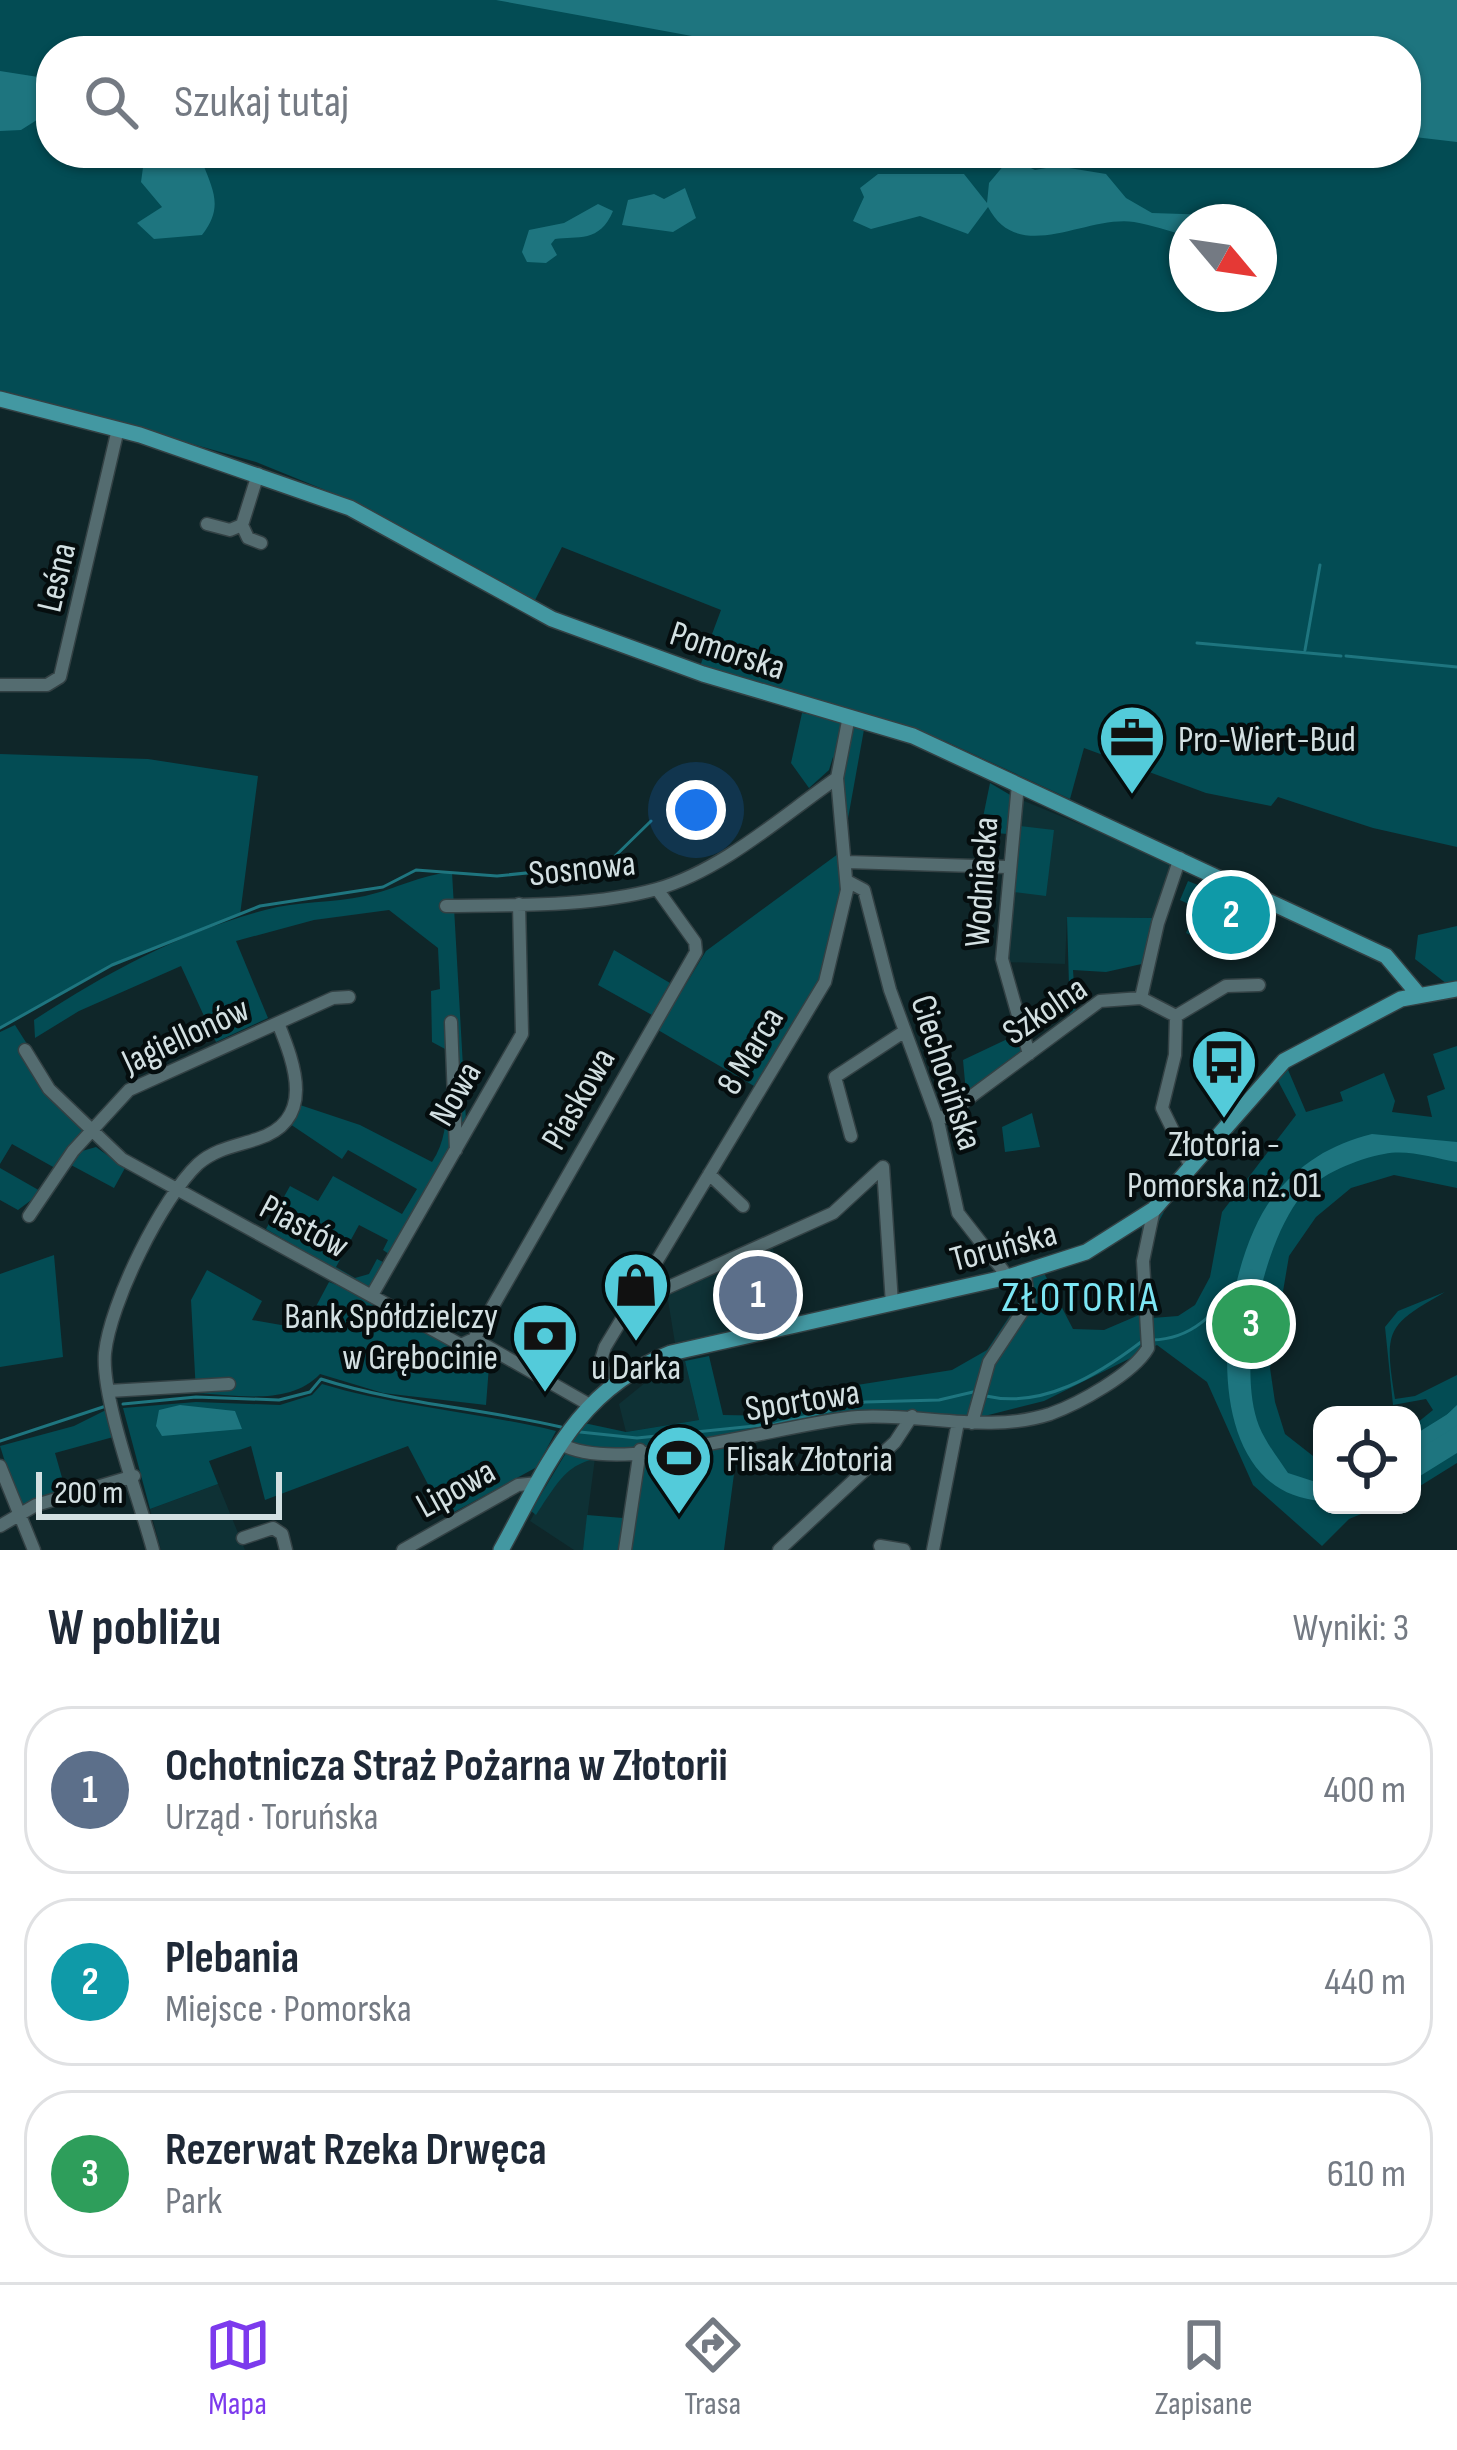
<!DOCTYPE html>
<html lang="pl">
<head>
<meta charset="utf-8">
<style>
	:root { --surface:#fff; --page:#f6f6f7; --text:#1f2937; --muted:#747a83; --line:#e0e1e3; --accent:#7c3aed }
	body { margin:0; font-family:"Sofia Sans Condensed",sans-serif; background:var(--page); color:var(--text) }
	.controls { position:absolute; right:36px; bottom:36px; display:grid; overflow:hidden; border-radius:24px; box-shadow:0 3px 9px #0004 }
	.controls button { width:108px; height:108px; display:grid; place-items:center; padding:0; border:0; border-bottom:3px solid var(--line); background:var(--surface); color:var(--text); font:60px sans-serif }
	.compass { position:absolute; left:1169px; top:204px; width:108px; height:108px; border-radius:50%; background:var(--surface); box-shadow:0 3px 9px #0004; rotate:119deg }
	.scale { position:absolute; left:36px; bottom:30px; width:246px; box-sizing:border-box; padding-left:12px; border:6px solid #d3e0e2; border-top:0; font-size:33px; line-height:42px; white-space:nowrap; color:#d3e0e2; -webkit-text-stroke:9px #050d0e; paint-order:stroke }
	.you { position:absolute; left:696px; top:810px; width:42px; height:42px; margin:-30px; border:9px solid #fff; border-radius:50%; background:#1a73e8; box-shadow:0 0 0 18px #1a73e833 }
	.badge { display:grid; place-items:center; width:78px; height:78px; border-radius:50%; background:var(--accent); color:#fff; font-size:39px; font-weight:700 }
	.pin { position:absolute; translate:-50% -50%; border:6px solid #fff; box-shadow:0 3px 12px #0006 }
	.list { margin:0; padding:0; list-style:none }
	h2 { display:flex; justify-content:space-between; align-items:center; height:156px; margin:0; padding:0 48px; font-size:51px }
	h2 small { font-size:39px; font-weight:400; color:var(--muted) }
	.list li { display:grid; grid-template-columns:78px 1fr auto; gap:36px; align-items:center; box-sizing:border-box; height:168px; margin:0 24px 24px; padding:0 24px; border:3px solid var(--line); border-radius:48px }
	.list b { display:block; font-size:45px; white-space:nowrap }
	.list p { margin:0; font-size:39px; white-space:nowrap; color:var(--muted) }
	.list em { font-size:39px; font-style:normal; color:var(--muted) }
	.icon { flex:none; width:66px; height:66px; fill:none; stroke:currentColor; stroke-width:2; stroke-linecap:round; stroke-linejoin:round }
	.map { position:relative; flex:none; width:1457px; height:1550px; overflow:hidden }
	.search { position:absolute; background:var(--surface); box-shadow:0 3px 9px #0004; left:36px; right:36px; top:36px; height:132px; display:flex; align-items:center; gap:30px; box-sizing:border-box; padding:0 42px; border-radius:48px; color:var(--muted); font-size:45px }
	.sheet { height:732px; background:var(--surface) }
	nav { display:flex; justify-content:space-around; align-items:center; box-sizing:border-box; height:168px; border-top:3px solid var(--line); background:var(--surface); font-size:33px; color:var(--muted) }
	nav a { display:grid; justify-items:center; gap:6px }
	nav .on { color:var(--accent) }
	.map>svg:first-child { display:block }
	.built { fill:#0e3135 }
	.green { fill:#034c54; fill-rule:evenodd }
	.water { fill:#1e757f }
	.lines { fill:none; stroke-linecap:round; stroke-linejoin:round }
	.stream { stroke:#1e757f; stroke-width:3 }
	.river { stroke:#1e757f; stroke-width:15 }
	.minor-casing { stroke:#334144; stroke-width:15 }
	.major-casing { stroke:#334144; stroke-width:18 }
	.minor { stroke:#546c70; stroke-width:12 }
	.major { stroke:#4398a2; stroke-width:15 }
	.labels { text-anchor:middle; stroke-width:9; stroke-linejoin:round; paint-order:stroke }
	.street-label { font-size:36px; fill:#d3e0e2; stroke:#050d0e }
	.poi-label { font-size:36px; fill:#d3e0e2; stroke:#050d0e; text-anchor:start }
	.quarter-label { font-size:42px; letter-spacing:3px; fill:#7ce6f4; stroke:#050d0e }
</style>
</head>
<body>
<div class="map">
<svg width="1457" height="1550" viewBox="0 0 1457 1550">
	<rect width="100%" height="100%" fill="#0f2629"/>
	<path class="built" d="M1017 798 1171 862 1155 918 1067 917 1065 964 1005 962Z
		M772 1245 793 1317 675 1343 667 1294Z
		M685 1361 699 1420 626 1432 619 1404 667 1365Z
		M569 1454 583 1461 595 1458 583 1550H574L530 1521Z
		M218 1484 245 1550H161L150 1509Z"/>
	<path class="green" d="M0 0H1457V847L1373 828 1278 797 1271 806 1206 793 1084 748 1070 799 945 741 845 707 699 669 721 610 562 547 534 602 362 505 256 462 0 390ZM51 51H1406V153H51ZM1187 222H1259V294H1187Z
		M802 713 865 724 847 824 833 757 829 770 809 788 791 763Z
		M0 754 148 759 258 776 240 915 112 965 0 1028Z
		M990 783 1012 796 1005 962 1029 1049 940 1115 937 1107 944 1109 966 1093 963 1060 1018 1034 999 964 1008 834 980 832Z
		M1020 826 1054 830 1046 896 1013 892Z
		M842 851 845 866 828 965 754 1086 658 1030 706 951Z
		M452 872 466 1120 389 1254 383 1250 388 1240 359 1225 336 1267 355 1278 369 1274 377 1259 383 1262 369 1289 266 1229 290 1186 318 1201 333 1176 402 1214 417 1189 348 1150 342 1159 290 1124 300 1105 360 1125 432 1162C454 1129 444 1088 447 1050L432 1042 431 991 440 989 438 948 389 910 314 920 236 941 268 1018 216 1042 181 966 79 1011 35 1038 34 1020C104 974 183 931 265 910 298 901 332 903 365 896 396 889 420 875 452 872Z
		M1188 881 1225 896 1205 942 1186 933 1197 908 1180 900Z
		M1067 917 1155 918 1146 963 1106 972 1073 970 1076 1014 1070 1019Z
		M1457 926V982L1447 984 1415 959 1418 935Z
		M614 950 670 983 652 1015 598 985Z
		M15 1025 60 1096 55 1102 83 1130 55 1168 12 1144 0 1164V1032Z
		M1457 1046V1188L1394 1175 1351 1188 1316 1217 1289 1256 1270 1368 1275 1402 1285 1434 1322 1463V1505H1383L1349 1519 1322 1546 1253 1485 1207 1382 1157 1345 1044 1401 969 1420 835 1425 739 1436 724 1550H583L587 1515 623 1518 633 1452C569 1461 569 1465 536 1515L531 1511 584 1423 626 1432 699 1420 685 1361 709 1356 723 1415 774 1416 819 1391 952 1370 987 1350 1023 1296 1018 1281 1044 1273 1073 1329 1104 1330 1139 1315 1142 1225 1164 1212 1149 1239 1152 1318 1178 1316 1195 1305 1210 1277 1222 1212 1296 1115 1276 1077 1286 1065 1306 1112 1343 1101 1340 1092 1384 1073 1395 1101 1392 1112 1432 1117 1427 1096 1445 1089 1433 1054Z
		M1032 1113 1040 1147 1005 1152 1002 1127Z
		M96 1147 125 1168 114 1188 71 1165 82 1151Z
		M0 1168 42 1192 18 1210 0 1200Z
		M54 1255 63 1357 0 1367V1274Z
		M207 1270 262 1301 252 1320 304 1329 329 1282 364 1295 456 1349 490 1353 486 1405 383 1393 320 1374C290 1406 237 1395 196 1393L191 1300Z
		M1445 1292C1386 1326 1384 1329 1395 1399L1415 1396 1457 1375V1463L1412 1491V1427L1433 1410 1426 1399 1393 1405 1385 1327 1398 1311Z
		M322 1384C398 1407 478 1412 556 1431L537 1467 445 1517 408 1446 265 1500 251 1446 209 1461 218 1484 150 1509 123 1408 196 1402 280 1405 312 1395Z
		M110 1408 117 1436 55 1453 65 1488 19 1506 0 1446 74 1426Z"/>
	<path class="water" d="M496 0H1457V142L1406 136V51H774Z
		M0 71 51 79V111L21 130 0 131Z
		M145 153H209L203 164C214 192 223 208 202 235L154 239 137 223 162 207 141 182Z
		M1010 158 1035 170 1057 166 1106 174 1126 198 1152 213 1213 215 1217 222H1187V236C1170 231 1151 225 1134 222 1085 215 1019 266 988 207L968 234 920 216 871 229 853 221 864 197 860 188 878 174H964L987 203 989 183Z
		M685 188 696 218 673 232 622 225 628 200 654 194 664 199Z
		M598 204 613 211C600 243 577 236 555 239L551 244 557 255 546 263 527 262 522 252 529 230 564 223Z
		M1372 1134 1457 1142V1162C1433 1158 1408 1149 1384 1154 1357 1159 1320 1174 1302 1195 1262 1244 1236 1367 1259 1426 1266 1443 1278 1458 1288 1473L1322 1484V1501C1191 1493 1217 1270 1273 1197 1299 1164 1331 1144 1372 1134Z
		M180 1405 235 1411 242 1429 162 1436 156 1426 159 1410Z
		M1457 1405V1453L1412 1481V1448Z"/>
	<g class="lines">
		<path class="stream" d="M1197 643 1341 656
			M1305 650 1320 565
			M1346 656 1457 667
			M0 1028 112 965 260 906 383 887 416 870 497 876 585 867 609 862 651 821
			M1152 1340C1194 1339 1215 1312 1239 1282
			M986 1396C1042 1409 1098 1375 1141 1342
			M123 1404 196 1397 279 1400 310 1392 321 1379C398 1404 481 1408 561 1427
			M580 1432 637 1438 775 1424 865 1402 939 1400 973 1392
			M0 1441 106 1406"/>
		<path class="river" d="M1412 1445 1457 1417"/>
		<g class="minor-casing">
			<path id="minor" d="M258 474 242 525 248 538 261 543
				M207 524 230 530 242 525
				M0 685H47L60 677 118 429
				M1018 784 1002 959 1029 1054
				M847 862 1007 867
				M847 881 864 890 890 990 938 1121 958 1213 1008 1277
				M446 906C514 905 592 907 657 889 723 870 782 816 837 778
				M1141 998 1158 923 1180 858
				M1176 1016 1175 1055 1162 1108 1190 1165
				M1176 1016 1226 986 1259 985
				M451 1022 456 1150
				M25 1050 49 1089 122 1159 461 1345 474 1339 588 1404
				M938 1121 1100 1001 1141 998 1176 1016
				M851 1136 835 1077 905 1031
				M883 1167 892 1304
				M709 1174 743 1206
				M29 1216 73 1151 129 1090 333 998 349 997
				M372 1295 522 1034 519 904
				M631 1304 833 1213 883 1167
				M474 1339 696 952 695 942 657 889
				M609 1384 601 1360 605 1347 825 982 847 890 837 778 849 716
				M109 1391 229 1384
				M972 1423 989 1362 1028 1303 1025 1273
				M561 1444C619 1477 789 1422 858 1417 922 1413 988 1434 1050 1414 1078 1404 1133 1374 1148 1348L1143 1261 1154 1209
				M0 1466 34 1550
				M0 1526 36 1505 134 1476
				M243 1538 273 1528 282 1534 286 1550
				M880 1546 904 1550
				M153 1550C140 1501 101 1399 105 1353 110 1303 162 1198 198 1164 215 1149 236 1146 257 1139 316 1120 295 1065 278 1023
				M403 1550 518 1485 538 1483
				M625 1550 640 1450
				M779 1550 895 1442 912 1416
				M933 1550 958 1422"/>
		</g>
		<g class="major-casing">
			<path id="major" d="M0 399 140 435 350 508 552 619 703 674 913 736 1386 956 1418 994
				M501 1550C547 1467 576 1389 671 1353L1008 1277 1086 1252 1154 1209 1284 1061 1401 999 1457 989"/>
		</g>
		<use href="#minor" class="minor"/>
		<use href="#major" class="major"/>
	</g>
	<defs>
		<g id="office-pin" transform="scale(3.45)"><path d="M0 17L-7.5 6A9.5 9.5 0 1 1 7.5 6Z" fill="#53cbda" stroke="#050d0e"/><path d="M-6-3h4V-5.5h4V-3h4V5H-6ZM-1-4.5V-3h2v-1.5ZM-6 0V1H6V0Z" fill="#111"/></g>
		<g id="bus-pin" transform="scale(3.45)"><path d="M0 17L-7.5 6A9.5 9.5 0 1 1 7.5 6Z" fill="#53cbda" stroke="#050d0e"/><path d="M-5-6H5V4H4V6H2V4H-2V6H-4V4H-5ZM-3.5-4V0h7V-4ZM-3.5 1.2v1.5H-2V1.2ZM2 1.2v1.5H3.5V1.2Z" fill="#111"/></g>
		<g id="shop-pin" transform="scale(3.45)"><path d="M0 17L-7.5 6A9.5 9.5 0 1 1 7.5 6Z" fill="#53cbda" stroke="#050d0e"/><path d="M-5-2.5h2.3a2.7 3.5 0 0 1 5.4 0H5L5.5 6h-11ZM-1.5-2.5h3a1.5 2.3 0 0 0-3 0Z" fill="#111"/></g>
		<g id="bank-pin" transform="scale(3.45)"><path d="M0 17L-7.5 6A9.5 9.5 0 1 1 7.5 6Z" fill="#53cbda" stroke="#050d0e"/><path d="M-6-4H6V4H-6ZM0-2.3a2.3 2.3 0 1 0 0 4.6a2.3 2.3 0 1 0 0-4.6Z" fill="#111"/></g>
		<g id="stadium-pin" transform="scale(3.45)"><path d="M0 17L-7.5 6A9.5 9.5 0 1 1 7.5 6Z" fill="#53cbda" stroke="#050d0e"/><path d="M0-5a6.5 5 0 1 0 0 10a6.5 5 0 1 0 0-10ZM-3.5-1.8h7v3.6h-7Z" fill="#111"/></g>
	</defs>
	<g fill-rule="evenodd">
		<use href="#office-pin" x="1132" y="738"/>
		<use href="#bus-pin" x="1224" y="1062"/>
		<use href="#shop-pin" x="636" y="1285"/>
		<use href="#bank-pin" x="545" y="1336"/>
		<use href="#stadium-pin" x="679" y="1458"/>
	</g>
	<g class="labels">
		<g class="street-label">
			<text transform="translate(55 577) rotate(-77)" y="13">Leśna</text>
			<text transform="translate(728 649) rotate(18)" y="13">Pomorska</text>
			<text transform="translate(582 867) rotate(-6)" y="13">Sosnowa</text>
			<text transform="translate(980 882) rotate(-86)" y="13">Wodniacka</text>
			<text transform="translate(1044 1009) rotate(-34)" y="13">Szkolna</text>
			<text transform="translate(185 1034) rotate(-25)" y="13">Jagiellonów</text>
			<text transform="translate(749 1050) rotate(-59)" y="13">8 Marca</text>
			<text transform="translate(948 1072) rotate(72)" y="13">Ciechocińska</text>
			<text transform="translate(454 1093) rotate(-60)" y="13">Nowa</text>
			<text transform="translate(577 1098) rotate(-60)" y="13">Piaskowa</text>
			<text transform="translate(305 1225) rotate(28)" y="13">Piastów</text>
			<text transform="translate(1003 1245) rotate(-15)" y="13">Toruńska</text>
			<text transform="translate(802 1399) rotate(-9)" y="13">Sportowa</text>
			<text transform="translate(455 1487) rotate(-29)" y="13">Lipowa</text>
		</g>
		<g class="poi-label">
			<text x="1178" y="751">Pro-Wiert-Bud</text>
			<text x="1224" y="1156" text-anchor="middle">Złotoria -<tspan x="1224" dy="41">Pomorska nż. 01</tspan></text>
			<text x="498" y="1328" text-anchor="end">Bank Spółdzielczy<tspan x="498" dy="41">w Grębocinie</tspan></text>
			<text x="636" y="1379" text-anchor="middle">u Darka</text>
			<text x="726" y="1471">Flisak Złotoria</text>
		</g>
		<g class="quarter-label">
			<text x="1081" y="1311">ZŁOTORIA</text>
		</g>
	</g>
</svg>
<div class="controls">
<button><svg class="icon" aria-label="locate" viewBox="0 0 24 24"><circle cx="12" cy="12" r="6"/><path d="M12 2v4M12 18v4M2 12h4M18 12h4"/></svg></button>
</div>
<svg class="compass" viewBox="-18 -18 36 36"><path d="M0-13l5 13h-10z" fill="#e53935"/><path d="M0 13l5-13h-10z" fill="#747a83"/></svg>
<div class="scale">200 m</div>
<div class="you"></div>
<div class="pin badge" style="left:758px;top:1295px;background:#5c6f8a">1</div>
<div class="pin badge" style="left:1231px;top:915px;background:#0f9aa8">2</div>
<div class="pin badge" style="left:1251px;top:1324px;background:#2e9e5b">3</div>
<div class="search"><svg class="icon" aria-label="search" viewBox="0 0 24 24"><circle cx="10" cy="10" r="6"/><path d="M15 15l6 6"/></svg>Szukaj tutaj</div>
</div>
<section class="sheet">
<h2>W pobliżu<small>Wyniki: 3</small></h2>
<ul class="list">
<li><span class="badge" style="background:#5c6f8a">1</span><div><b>Ochotnicza Straż Pożarna w Złotorii</b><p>Urząd · Toruńska</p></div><em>400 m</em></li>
<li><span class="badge" style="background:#0f9aa8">2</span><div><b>Plebania</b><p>Miejsce · Pomorska</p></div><em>440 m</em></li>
<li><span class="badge" style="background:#2e9e5b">3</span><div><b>Rezerwat Rzeka Drwęca</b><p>Park</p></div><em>610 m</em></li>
</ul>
</section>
<nav>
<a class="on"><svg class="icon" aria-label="map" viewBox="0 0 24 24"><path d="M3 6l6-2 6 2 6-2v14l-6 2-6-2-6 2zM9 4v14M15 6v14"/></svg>Mapa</a>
<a><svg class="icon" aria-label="directions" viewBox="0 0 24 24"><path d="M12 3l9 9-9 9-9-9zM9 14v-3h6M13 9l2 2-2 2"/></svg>Trasa</a>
<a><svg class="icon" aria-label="saved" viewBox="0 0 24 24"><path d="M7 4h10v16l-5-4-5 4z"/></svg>Zapisane</a>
</nav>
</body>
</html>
